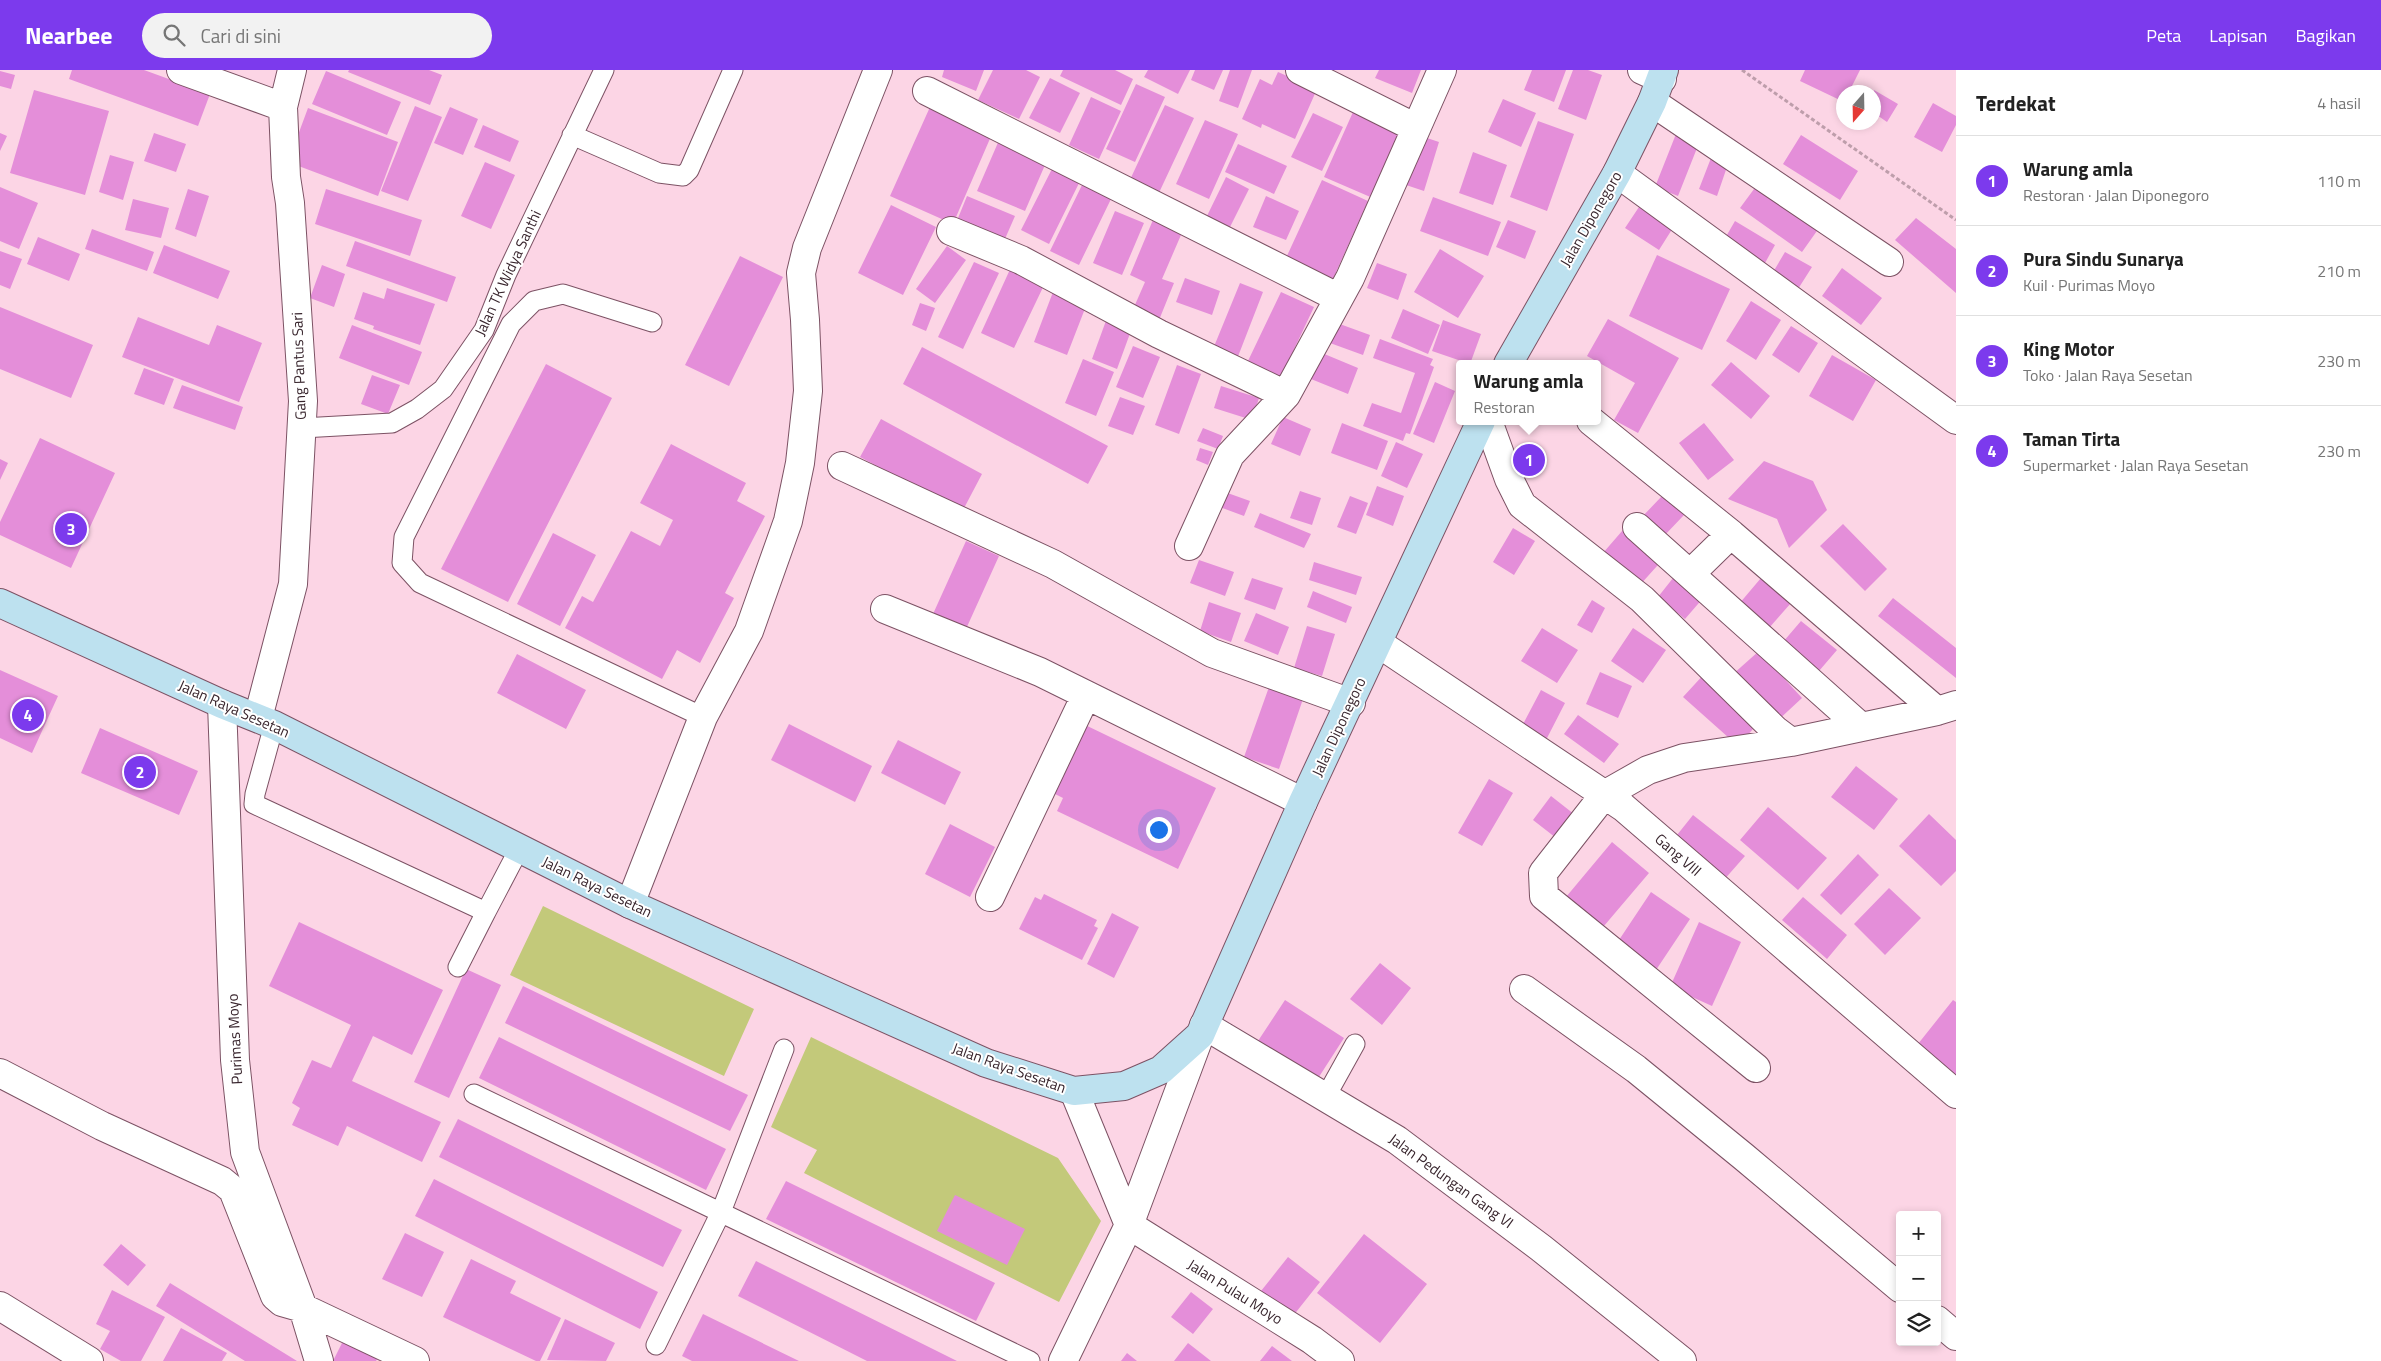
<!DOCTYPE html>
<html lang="id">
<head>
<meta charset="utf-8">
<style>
	:root { --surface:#fff; --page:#f2f2f2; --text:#222; --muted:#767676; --line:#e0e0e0; --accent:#7c3aed }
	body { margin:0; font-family:"Titillium Web",sans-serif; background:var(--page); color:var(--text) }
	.controls { position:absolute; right:15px; bottom:15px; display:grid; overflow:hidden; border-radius:5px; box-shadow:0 2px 8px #0003 }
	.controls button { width:45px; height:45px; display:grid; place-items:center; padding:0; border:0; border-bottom:1px solid var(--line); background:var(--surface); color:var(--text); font:25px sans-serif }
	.compass { position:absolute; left:1836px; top:15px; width:45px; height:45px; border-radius:50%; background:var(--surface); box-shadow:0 2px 8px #0003; rotate:200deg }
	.you { position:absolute; left:1158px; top:759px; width:18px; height:18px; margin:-12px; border:4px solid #fff; border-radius:50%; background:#1a73e8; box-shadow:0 0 0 8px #1a73e833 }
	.badge { display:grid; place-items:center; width:32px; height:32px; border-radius:50%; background:var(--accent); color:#fff; font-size:16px; font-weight:700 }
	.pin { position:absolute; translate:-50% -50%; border:2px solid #fff; box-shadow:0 1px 5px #0006 }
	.popup { position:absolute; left:1456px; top:290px; width:145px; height:65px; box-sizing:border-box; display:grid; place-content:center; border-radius:5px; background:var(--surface); filter:drop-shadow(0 1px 4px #0005); font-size:16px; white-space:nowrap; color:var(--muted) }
	.popup b { font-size:19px; color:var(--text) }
	.popup::after { content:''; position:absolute; left:50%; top:100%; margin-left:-10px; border:10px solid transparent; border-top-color:var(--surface) }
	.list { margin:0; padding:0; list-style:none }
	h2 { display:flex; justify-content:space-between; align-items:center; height:65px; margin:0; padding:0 20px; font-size:21px }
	h2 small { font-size:16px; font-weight:400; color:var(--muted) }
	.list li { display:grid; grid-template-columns:32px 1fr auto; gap:15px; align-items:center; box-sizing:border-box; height:90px; padding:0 20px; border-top:1px solid var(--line) }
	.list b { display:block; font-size:19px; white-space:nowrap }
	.list p { margin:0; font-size:16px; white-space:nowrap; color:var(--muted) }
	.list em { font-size:16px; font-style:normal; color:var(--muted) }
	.icon { flex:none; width:28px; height:28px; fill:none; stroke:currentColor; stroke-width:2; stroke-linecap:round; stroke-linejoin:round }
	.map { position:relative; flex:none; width:1956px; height:1291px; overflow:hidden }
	header { display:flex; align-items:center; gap:30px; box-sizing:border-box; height:70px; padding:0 25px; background:var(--accent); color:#fff }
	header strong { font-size:24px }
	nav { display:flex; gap:28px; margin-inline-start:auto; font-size:18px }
	.search { width:350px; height:45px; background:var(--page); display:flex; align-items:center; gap:12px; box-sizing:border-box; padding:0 18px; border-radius:28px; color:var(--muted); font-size:19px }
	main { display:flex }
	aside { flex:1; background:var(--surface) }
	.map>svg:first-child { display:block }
	.green { fill:#c3c97a }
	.building { fill:#e48ed9 }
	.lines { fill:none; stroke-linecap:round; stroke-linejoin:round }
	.service-casing { stroke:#7c5264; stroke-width:21 }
	.minor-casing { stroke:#7c5264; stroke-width:30 }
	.tertiary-casing { stroke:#7c5264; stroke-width:30 }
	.secondary-casing { stroke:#7c5264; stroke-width:30 }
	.path { stroke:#be9eab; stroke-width:3; stroke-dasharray:4 2.5; stroke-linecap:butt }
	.service { stroke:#fff; stroke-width:19 }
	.minor { stroke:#fff; stroke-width:28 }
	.tertiary { stroke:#fff; stroke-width:28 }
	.secondary { stroke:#bde1ef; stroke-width:28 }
	.labels { text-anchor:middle; stroke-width:4; stroke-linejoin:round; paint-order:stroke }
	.street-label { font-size:15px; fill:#38252d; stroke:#fff }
</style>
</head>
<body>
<header>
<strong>Nearbee</strong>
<div class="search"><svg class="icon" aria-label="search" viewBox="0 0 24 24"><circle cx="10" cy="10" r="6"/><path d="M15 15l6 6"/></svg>Cari di sini</div>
<nav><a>Peta</a><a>Lapisan</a><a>Bagikan</a></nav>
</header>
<main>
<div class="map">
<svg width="1956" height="1291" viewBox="0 0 1956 1291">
	<rect width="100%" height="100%" fill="#fcd5e5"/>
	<path class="green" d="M543 836 754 939 724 1006 510 905Z
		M811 967 1058 1088 1101 1151 1059 1232 804 1103 817 1080 771 1057Z"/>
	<path class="building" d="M72 0H144L210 24 198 56 69 9Z
		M349 0H429L442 5 430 35 348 2Z
		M944 0H984L976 21 942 7Z
		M993 0H1026L1040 7 1019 49 978 30Z
		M1063 0H1115L1133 9 1121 35 1060 6Z
		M1148 0H1190L1178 24 1144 7Z
		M1195 0H1223L1214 20 1191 10Z
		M1230 0H1252L1238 38 1219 31Z
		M1379 0H1421L1412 23 1375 8Z
		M1532 0H1566L1554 32 1524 20Z
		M1573 0H1588L1602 5 1586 50 1558 39Z
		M1805 0H1860L1849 22H1844V32L1800 11Z
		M0 1 15 5 11 19 0 16Z
		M326 1 401 32 387 65 312 34Z
		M1278 2 1317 19 1295 69 1262 54 1261 58 1242 49 1260 9 1272 15Z
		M1050 8 1080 23 1060 63 1029 48Z
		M1136 14 1165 27 1135 92 1106 79Z
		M34 20 109 41 85 125 10 103Z
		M1874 20 1898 34 1887 52 1874 43Z
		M1091 27 1121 41 1099 89 1069 75Z
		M1503 29 1536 43 1521 77 1488 62Z
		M1933 33 1956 46V55L1942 82 1914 67Z
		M1165 35 1194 48 1157 127 1128 114Z
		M415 36 442 47 408 131 381 121Z
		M450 37 478 49 463 85 434 73Z
		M930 37 992 64 953 154 890 126Z
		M308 38 398 72 378 126 288 92Z
		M1353 42 1404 65 1375 129 1324 107Z
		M1313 43 1343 57 1322 101 1291 87Z
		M1205 50 1238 64 1209 129 1176 114Z
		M1538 51 1574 64 1547 141 1510 127Z
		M483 55 519 71 510 92 474 77Z
		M0 63 7 66 0 81Z
		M154 63 186 74 176 102 144 91Z
		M1676 64 1699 73 1678 126 1655 117Z
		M1418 65 1439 72 1424 121 1403 114Z
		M1801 65 1858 101 1840 130 1783 94Z
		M1000 68 1048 88 1025 141 977 121Z
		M1238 74 1287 96 1274 124 1225 102Z
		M1473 82 1507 95 1493 135 1459 123Z
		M110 85 134 92 123 130 99 122Z
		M1711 88 1728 94 1717 126 1699 119Z
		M485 92 515 105 491 159 461 146Z
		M1055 93 1082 107 1049 174 1021 160Z
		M1226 107 1249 119 1229 159 1206 148Z
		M1322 110 1368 131 1333 209 1286 188Z
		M1082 115 1111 129 1079 195 1050 181Z
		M1757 115 1819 158 1802 182 1740 138Z
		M0 117 38 133 19 179 0 171Z
		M188 119 209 126 196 167 175 159Z
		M326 119 422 150 410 186 315 154Z
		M967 126 1015 146 1001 178 954 158Z
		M1266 126 1299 141 1286 170 1253 157Z
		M1433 127 1501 152 1488 186 1420 161Z
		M133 129 169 138 161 168 125 160Z
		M1643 131 1676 153 1659 180 1625 158Z
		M891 135 936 157 903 225 858 203Z
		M1115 141 1144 153 1122 205 1093 193Z
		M1155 145 1184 158 1162 209 1174 213 1157 255 1131 244 1145 212 1130 205Z
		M1916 148 1956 179V223L1895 170Z
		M1508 150 1536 161 1525 189 1496 177Z
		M1735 151 1775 175 1765 193 1724 170Z
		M92 159 154 182 147 201 85 179Z
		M38 167 80 184 69 211 27 194Z
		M355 171 456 207 447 232 346 196Z
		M164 175 230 201 218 229 153 203Z
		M947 176 966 190 935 233 916 219Z
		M1440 179 1484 206 1458 248 1414 222Z
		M0 181 22 189 10 219 0 215Z
		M1785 182 1812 197 1798 219 1772 204Z
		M1657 185 1730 219 1702 280 1629 246Z
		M740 186 783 207 729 316 685 295Z
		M974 192 999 203 963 279 938 267Z
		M1377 193 1407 204 1398 230 1367 218Z
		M322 195 345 204 334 237 310 228Z
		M1012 195 1046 211 1014 278 981 263Z
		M1842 198 1882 228 1861 255 1822 226Z
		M1185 208 1220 221 1212 245 1176 232Z
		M1240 213 1263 222 1237 289 1213 279Z
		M387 218 435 234 420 275 373 259 374 256 354 249 363 222 384 229Z
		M1053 222 1086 236 1067 285 1034 272Z
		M1281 222 1314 237 1280 309 1247 293Z
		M1751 231 1781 250 1756 290 1726 271Z
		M920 233 935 238 926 261 912 255Z
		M0 237 93 275 71 328 0 299Z
		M1403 239 1440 255 1428 284 1391 268Z
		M138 247 209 275 217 255 262 273 239 332 122 287Z
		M1107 248 1132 258 1117 299 1092 289Z
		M1608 249 1679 288 1638 363 1614 350 1635 313 1587 286Z
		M1443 250 1481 264 1470 294 1432 281Z
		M1337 253 1370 265 1363 285 1330 273Z
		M352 255 422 282 409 315 339 288Z
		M1791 256 1818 273 1799 303 1772 285Z
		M1380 269 1433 289 1430 295 1434 297 1410 364 1406 363 1403 371 1363 356 1372 333 1401 343 1415 303 1373 288Z
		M1133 276 1160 287 1143 328 1116 317Z
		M922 277 1108 376 1088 414 903 314Z
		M1322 283 1358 298 1348 324 1311 309Z
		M1832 285 1876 310 1853 351 1809 326Z
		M1083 289 1114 302 1096 346 1065 333Z
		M1731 292 1770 326 1751 349 1711 315Z
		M546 294 612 328 508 532 441 499Z
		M1177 295 1201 304 1179 364 1155 355Z
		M144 298 174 309 164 335 134 324Z
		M372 305 400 315 388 344 361 334Z
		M1435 312 1455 321 1434 373 1413 364Z
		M182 315 243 337 235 360 173 338Z
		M1221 316 1259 328 1252 350 1214 338Z
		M1120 327 1145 336 1133 365 1108 356Z
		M1283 347 1311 359 1300 386 1271 374Z
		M881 349 982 404 962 442 860 387Z
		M1342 353 1388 371 1377 400 1331 383Z
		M1704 353 1734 390 1708 410 1679 373Z
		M1203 358 1223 366 1218 379 1197 371Z
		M40 368 115 403 71 498 0 465V452Z
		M1396 372 1423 384 1407 418 1381 406Z
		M671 374 746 413 737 431 765 446 725 523 734 528 700 593 677 580 662 609 565 558 582 526 593 532 631 461 660 476 673 450 640 433Z
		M1200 378 1213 382 1208 395 1196 390Z
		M0 389 8 393 0 410Z
		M1764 391 1813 411 1827 440 1789 478 1777 449 1728 429Z
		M1377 416 1404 426 1393 456 1366 445Z
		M1222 421 1250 431 1244 446 1217 436Z
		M1300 421 1321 428 1312 455 1290 448Z
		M1350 426 1368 433 1356 464 1337 457Z
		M1662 426 1684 445 1663 467 1642 447Z
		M1260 443 1311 464 1304 478 1254 457Z
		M1629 453 1666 486 1639 516 1603 483Z
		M1843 454 1887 499 1865 521 1820 476Z
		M1513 458 1535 471 1514 505 1493 492Z
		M553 463 596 485 560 556 517 534Z
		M966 471 999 486 966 559 933 544Z
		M1199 490 1234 502 1225 526 1190 513Z
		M1314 492 1362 507 1356 525 1309 510Z
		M1677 503 1704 527 1685 549 1658 527Z
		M1252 508 1283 518 1275 540 1244 529Z
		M1761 508 1791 533 1769 558 1739 534Z
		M1313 521 1352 537 1346 553 1307 537Z
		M1893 528 1956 578V608L1878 546Z
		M1592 530 1605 538 1592 563 1577 555Z
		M1209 532 1241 543 1231 572 1200 561Z
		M1256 543 1289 557 1278 585 1244 571Z
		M1801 551 1837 580 1819 601 1783 572Z
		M1307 556 1335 564 1322 606 1294 598Z
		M1542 558 1578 580 1557 613 1521 591Z
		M1633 558 1666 580 1643 613 1611 591Z
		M1759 581 1802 628 1776 652 1732 605Z
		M517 584 586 620 566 659 497 623Z
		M0 600 58 626 32 683 0 668Z
		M1600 602 1632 616 1618 648 1586 634Z
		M1706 602 1760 651 1738 676 1683 627Z
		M1269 617 1303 629 1279 699 1244 687Z
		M1541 620 1565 633 1546 670 1522 656Z
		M1578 645 1619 674 1604 693 1564 664Z
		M1079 652 1216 718 1178 799 1057 741 1063 728 1047 720Z
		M789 654 872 696 855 732 771 690Z
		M100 658 198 701 179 745 81 703Z
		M898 670 961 702 945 735 881 703Z
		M1856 696 1898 729 1874 760 1831 727Z
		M1489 709 1513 723 1482 776 1458 763Z
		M1551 726 1579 748 1560 771 1533 750Z
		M1768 737 1827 788 1798 820 1740 770Z
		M1929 744 1956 770V801L1941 816 1899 776Z
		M1693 745 1745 786 1723 811 1673 770Z
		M950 754 995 777 970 827 925 804Z
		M1612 772 1649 803 1598 863 1561 833Z
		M1858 784 1879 805 1841 845 1820 825Z
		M1889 818 1921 848 1885 885 1854 854Z
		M1651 822 1690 849 1654 903 1615 876Z
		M1044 824 1097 850 1094 856 1098 858 1082 890 1019 859 1035 827 1041 830Z
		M1803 827 1847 865 1827 889 1782 850Z
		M1112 843 1139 857 1114 908 1087 894Z
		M299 852 443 920 412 985 373 966 352 1011 441 1052 422 1092 347 1056 338 1076 292 1055 300 1038 292 1033 312 990 331 998 351 955 269 916Z
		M1699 852 1741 872 1712 936 1670 917Z
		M1380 893 1411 918 1382 955 1350 929Z
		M466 899 501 915 449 1028 414 1012Z
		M523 916 748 1025 730 1061 505 953Z
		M1285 930 1344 968 1315 1013 1256 974Z
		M1953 930 1956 932V1013L1914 979Z
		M499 967 726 1079 706 1120 479 1008Z
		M458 1049 682 1160 663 1197 439 1087Z
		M434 1109 658 1222 640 1259 415 1146Z
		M786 1111 995 1213 976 1251 766 1149Z
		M955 1125 1025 1159 1007 1195 937 1161Z
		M405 1163 444 1182 422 1227 382 1209Z
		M1364 1164 1427 1214 1380 1273 1317 1223Z
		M121 1174 146 1195 128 1216 103 1195Z
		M1288 1187 1320 1212 1289 1251 1257 1226Z
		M471 1189 516 1211 510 1223 561 1248 540 1291H536L443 1247Z
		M756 1191 957 1291H867L738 1226Z
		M170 1213 297 1291H245L156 1236Z
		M112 1220 165 1247 141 1291H121L100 1279 110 1261 96 1254Z
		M1191 1222 1213 1239 1193 1264 1171 1247Z
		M703 1244 799 1291H692L682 1286Z
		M565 1249 615 1273 606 1291 547 1290Z
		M181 1258 227 1283 222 1291H163Z
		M344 1269 379 1286 376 1291H333Z
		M1188 1273 1211 1291H1174Z
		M1272 1276 1292 1291H1260Z
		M1127 1283 1137 1291H1121Z"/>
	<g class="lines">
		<g class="service-casing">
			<path id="service" d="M572 65 659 103 683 106 689 100 733 0
				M652 252 563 224 534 231 511 254 404 467 402 493 420 513 703 647
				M302 358 392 353 417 339 443 319 484 260 506 205 604 0
				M274 655 255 724 254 734 486 842 519 779
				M458 897 486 842
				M474 1024 1030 1291
				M1325 1028 1355 974
				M656 1275 721 1142 784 979"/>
		</g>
		<g class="minor-casing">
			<path id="minor" d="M181 0 283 37
				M1300 0 1416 58
				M1642 0 1662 9
				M927 21 1339 228
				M1652 32 1889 192
				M1617 103 1956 350
				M951 161 1021 190 1159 264 1286 325
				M1488 351 1509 409 1522 435 1642 529 1775 660 1791 672
				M1591 351 1731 464 1690 504
				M842 396 1053 494 1212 583 1351 633
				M1637 457 1861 657
				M1731 464 1937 641
				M1189 476 1230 385 1286 325 1350 208 1442 0
				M885 539 1040 602 1303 732
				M1378 573 1623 737 1956 1024
				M222 634 235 990 245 1082 303 1238 319 1291
				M258 648 293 514 303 331 290 133 286 107 283 37 292 0
				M990 827 1086 625
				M630 834 703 647 749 561 788 451 800 393 808 321 805 250 801 203 807 178 878 0
				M1524 919 1636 999 1744 1087 1900 1218
				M1204 955 1397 1070 1541 1178 1682 1291
				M1756 998 1544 826 1543 803 1604 725 1648 700 1684 688 1791 672 1937 641 1956 635
				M0 1003 102 1056 222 1111 233 1120 275 1226 282 1232 303 1238 415 1291
				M1129 1155 1312 1270 1340 1291
				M0 1236 89 1291
				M1937 1250 1956 1266"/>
		</g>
		<g class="tertiary-casing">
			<path id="tertiary" d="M1074 1021 1129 1155
				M1063 1291 1129 1155 1200 965"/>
		</g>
		<g class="secondary-casing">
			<path id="secondary" d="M1508 294 1617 103 1652 32 1664 0
				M0 533 222 634 274 655 630 834 986 993 1074 1021 1124 1016 1161 1000 1200 965 1303 732 1481 351"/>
		</g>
		<path class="path" d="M1742 0 1956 150"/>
		<use href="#service" class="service"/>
		<use href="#minor" class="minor"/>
		<use href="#tertiary" class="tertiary"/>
		<use href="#secondary" class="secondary"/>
	</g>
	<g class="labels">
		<g class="street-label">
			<text transform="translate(1591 149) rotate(-60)" y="5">Jalan Diponegoro</text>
			<text transform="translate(508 203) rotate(-65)" y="5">Jalan TK Widya Santhi</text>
			<text transform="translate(299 296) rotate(-92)" y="5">Gang Pantus Sari</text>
			<text transform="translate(234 639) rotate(24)" y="5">Jalan Raya Sesetan</text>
			<text transform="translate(1339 657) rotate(-65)" y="5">Jalan Diponegoro</text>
			<text transform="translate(1678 785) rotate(41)" y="5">Gang VIII</text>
			<text transform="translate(597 817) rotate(26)" y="5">Jalan Raya Sesetan</text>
			<text transform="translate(235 969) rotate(-93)" y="5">Purimas Moyo</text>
			<text transform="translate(1009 998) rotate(20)" y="5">Jalan Raya Sesetan</text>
			<text transform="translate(1451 1111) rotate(36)" y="5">Jalan Pedungan Gang VI</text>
			<text transform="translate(1235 1222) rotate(32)" y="5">Jalan Pulau Moyo</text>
		</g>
	</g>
</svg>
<div class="controls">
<button>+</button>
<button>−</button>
<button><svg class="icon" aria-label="layers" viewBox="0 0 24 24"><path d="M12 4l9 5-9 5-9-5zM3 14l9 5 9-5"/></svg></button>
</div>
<svg class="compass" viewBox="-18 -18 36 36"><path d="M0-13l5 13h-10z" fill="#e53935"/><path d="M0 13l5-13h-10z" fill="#767676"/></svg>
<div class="you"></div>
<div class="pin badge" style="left:1529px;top:390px">1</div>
<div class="popup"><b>Warung amla</b>Restoran</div>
<div class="pin badge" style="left:140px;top:702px">2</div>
<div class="pin badge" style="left:71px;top:459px">3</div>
<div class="pin badge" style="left:28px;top:645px">4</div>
</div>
<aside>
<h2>Terdekat<small>4 hasil</small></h2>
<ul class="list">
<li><span class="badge">1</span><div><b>Warung amla</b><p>Restoran · Jalan Diponegoro</p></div><em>110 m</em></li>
<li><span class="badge">2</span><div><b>Pura Sindu Sunarya</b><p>Kuil · Purimas Moyo</p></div><em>210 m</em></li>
<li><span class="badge">3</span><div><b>King Motor</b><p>Toko · Jalan Raya Sesetan</p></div><em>230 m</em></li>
<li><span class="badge">4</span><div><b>Taman Tirta</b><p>Supermarket · Jalan Raya Sesetan</p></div><em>230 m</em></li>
</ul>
</aside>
</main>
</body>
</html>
